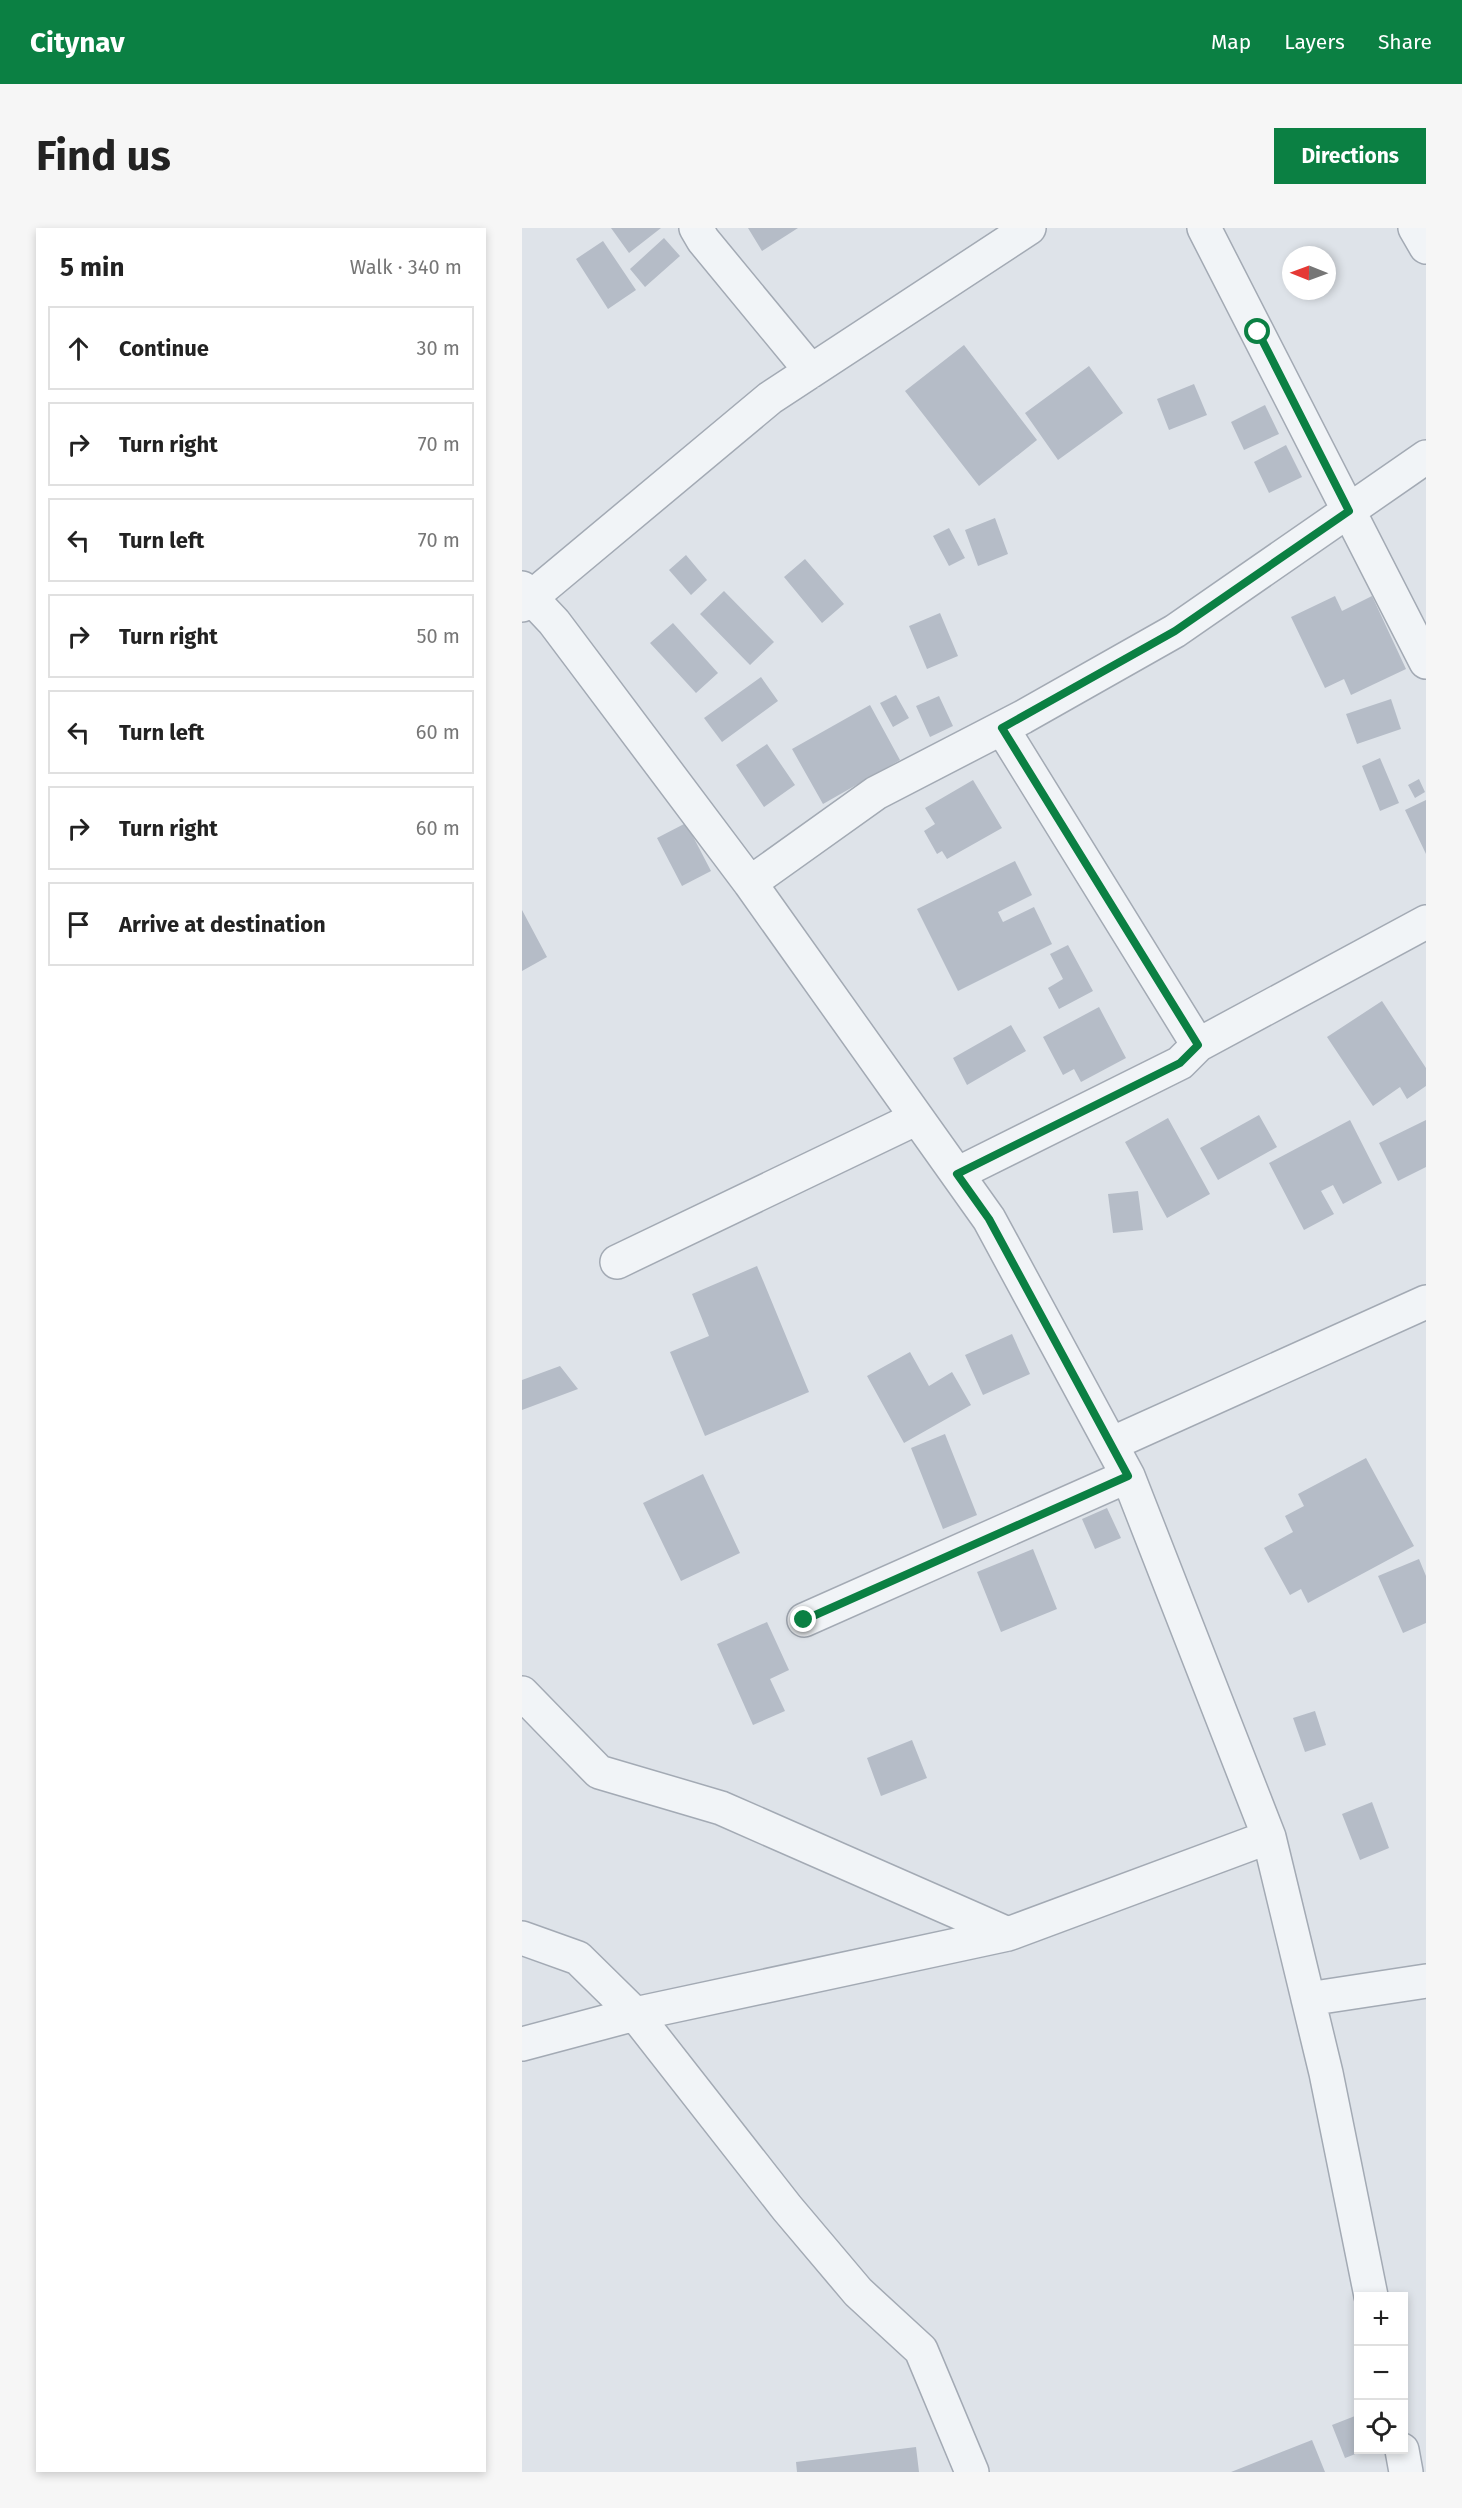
<!DOCTYPE html>
<html lang="en">
<head>
<meta charset="utf-8">
<style>
	:root { --surface:#fff; --page:#f6f6f6; --text:#222; --muted:#767676; --line:#e0e0e0; --accent:#0b8043 }
	body { margin:0; font-family:"Fira Sans",sans-serif; background:var(--page); color:var(--text) }
	.controls { position:absolute; right:18px; bottom:18px; display:grid; overflow:hidden; border-radius:0px; box-shadow:0 3px 9px #0003 }
	.controls button { width:54px; height:54px; display:grid; place-items:center; padding:0; border:0; border-bottom:2px solid var(--line); background:var(--surface); color:var(--text); font:30px sans-serif }
	.compass { position:absolute; left:760px; top:18px; width:54px; height:54px; border-radius:50%; background:var(--surface); box-shadow:0 3px 9px #0003; rotate:271deg }
	.stop { position:absolute; width:18px; height:18px; margin:-14px; border:4px solid #0b8043; border-radius:50%; background:#fff }
	.stop.end { background:#0b8043; border-color:#fff; box-shadow:0 2px 6px #0008 }
	.list { margin:0; padding:0; list-style:none }
	h2 { display:flex; justify-content:space-between; align-items:center; height:78px; margin:0; padding:0 24px; font-size:26px }
	h2 small { font-size:20px; font-weight:400; color:var(--muted) }
	.list li { display:grid; grid-template-columns:39px 1fr auto; gap:18px; align-items:center; box-sizing:border-box; height:84px; margin:0 12px 12px; padding:0 12px; border:2px solid var(--line); border-radius:0px }
	.list b { display:block; font-size:22px; white-space:nowrap }
	.list em { font-size:20px; font-style:normal; color:var(--muted) }
	.icon { flex:none; width:33px; height:33px; fill:none; stroke:currentColor; stroke-width:2; stroke-linecap:round; stroke-linejoin:round }
	.map { position:relative; flex:none; width:904px; height:2244px; overflow:hidden; border-radius:0px }
	header { display:flex; align-items:center; gap:36px; box-sizing:border-box; height:84px; padding:0 30px; background:var(--accent); color:#fff }
	header strong { font-size:28px }
	nav { display:flex; gap:33px; margin-inline-start:auto; font-size:21px }
	.intro { display:flex; align-items:center; justify-content:space-between; box-sizing:border-box; height:144px; padding:0 36px }
	h1 { margin:0; font-size:42px }
	.button { padding:15px 27px; border-radius:0px; background:var(--accent); color:#fff; font-size:21px; font-weight:700 }
	main { display:flex; gap:36px; padding:0 36px }
	aside { flex:1; background:var(--surface); border-radius:0px; box-shadow:0 3px 9px #0003 }
	.map>svg:first-child { display:block }
	.building { fill:#b5bcc7 }
	.lines { fill:none; stroke-linecap:round; stroke-linejoin:round }
	.minor-casing { stroke:#a3aab4; stroke-width:36 }
	.minor { stroke:#f1f4f7; stroke-width:33 }
	.route { stroke:#0b8043; stroke-width:8 }
</style>
</head>
<body>
<header>
<strong>Citynav</strong>
<nav><a>Map</a><a>Layers</a><a>Share</a></nav>
</header>
<div class="intro"><h1>Find us</h1><a class="button">Directions</a></div>
<main>
<aside>
<h2>5 min<small>Walk · 340 m</small></h2>
<ul class="list">
<li><svg class="icon" aria-label="ahead" viewBox="0 0 24 24"><path d="M12 20V5M6 11l6-6 6 6"/></svg><div><b>Continue</b></div><em>30 m</em></li>
<li><svg class="icon" aria-label="right" viewBox="0 0 24 24"><path d="M7 20v-9h11M14 6l5 5-5 5"/></svg><div><b>Turn right</b></div><em>70 m</em></li>
<li><svg class="icon" aria-label="left" viewBox="0 0 24 24"><path d="M17 20v-9H6M10 6l-5 5 5 5"/></svg><div><b>Turn left</b></div><em>70 m</em></li>
<li><svg class="icon" aria-label="right" viewBox="0 0 24 24"><path d="M7 20v-9h11M14 6l5 5-5 5"/></svg><div><b>Turn right</b></div><em>50 m</em></li>
<li><svg class="icon" aria-label="left" viewBox="0 0 24 24"><path d="M17 20v-9H6M10 6l-5 5 5 5"/></svg><div><b>Turn left</b></div><em>60 m</em></li>
<li><svg class="icon" aria-label="right" viewBox="0 0 24 24"><path d="M7 20v-9h11M14 6l5 5-5 5"/></svg><div><b>Turn right</b></div><em>60 m</em></li>
<li><svg class="icon" aria-label="arrive" viewBox="0 0 24 24"><path d="M6 21V4h12l-3 4 3 4H6"/></svg><div><b>Arrive at destination</b></div></li>
</ul>
</aside>
<div class="map">
<svg width="904" height="2244" viewBox="0 0 904 2244">
	<rect width="100%" height="100%" fill="#dee3e9"/>
	<path class="building" d="M89 0H139L107 25Z
		M226 0H276L240 23Z
		M142 10 158 28 123 59 108 41Z
		M81 13 114 62 86 81 54 31Z
		M442 117 515 212 457 258 383 163Z
		M567 138 601 185 536 232 503 185Z
		M672 156 685 187 647 202 635 171Z
		M743 177 757 206 722 222 709 194Z
		M764 217 780 249 747 265 732 234Z
		M473 290 486 326 456 338 443 302Z
		M427 300 443 330 427 338 411 308Z
		M164 327 185 352 169 367 147 342Z
		M283 331 322 376 300 395 262 349Z
		M202 363 252 414 228 437 178 386Z
		M813 368 820 383 850 368 884 441 829 467 822 451 803 460 769 389Z
		M418 385 436 428 405 441 387 398Z
		M151 395 196 445 174 465 128 415Z
		M239 449 256 473 200 514 182 490Z
		M374 467 387 490 371 499 358 475Z
		M417 468 431 498 408 509 394 478Z
		M869 471 879 501 835 516 824 486Z
		M348 477 378 532 301 576 270 521Z
		M245 516 273 557 242 579 214 537Z
		M858 530 877 575 858 583 840 538Z
		M897 551 903 564 893 570 886 557Z
		M451 552 480 600 425 631 420 623 415 626 402 603 413 596 403 580Z
		M904 572V626L883 582Z
		M164 595 189 643 160 658 135 610Z
		M493 633 510 667 476 684 481 694 512 679 530 716 436 763 395 681Z
		M0 682 25 729 0 743Z
		M546 717 571 763 537 781 526 760 541 751 528 726Z
		M860 773 904 840V858L885 871 878 859 851 878 805 809Z
		M577 779 604 830 559 854 552 841 541 847 521 809Z
		M489 797 504 823 445 857 431 830Z
		M737 887 755 919 696 952 678 920Z
		M646 890 688 966 645 990 603 914Z
		M828 892 860 955 821 976 811 957 799 963 812 986 782 1002 747 935Z
		M904 892V939L876 953 857 915Z
		M616 963 621 1002 591 1005 586 966Z
		M235 1038 287 1164 183 1208 148 1124 187 1108 170 1066Z
		M490 1106 508 1146 461 1167 443 1127Z
		M388 1124 407 1158 430 1144 449 1177 382 1215 345 1148Z
		M38 1138 56 1161 0 1182V1152Z
		M423 1206 455 1287 421 1301 389 1220Z
		M844 1230 892 1318 786 1375 779 1361 768 1367 742 1320 771 1304 763 1288 782 1278 776 1266Z
		M181 1246 218 1325 159 1353 121 1275Z
		M585 1280 599 1310 573 1321 560 1291Z
		M511 1321 535 1381 479 1404 455 1344Z
		M897 1331 904 1348V1395L881 1405 856 1348Z
		M245 1394 267 1442 248 1451 263 1483 231 1497 195 1416Z
		M793 1483 804 1517 783 1524 771 1490Z
		M390 1512 405 1550 359 1568 345 1530Z
		M850 1574 867 1620 838 1632 820 1586Z
		M833 2188 836 2197V2222H844L823 2230 810 2197Z
		M790 2212 803 2244H709Z
		M394 2219 397 2244H275L274 2234Z"/>
	<g class="lines">
		<g class="minor-casing">
			<path id="minor" d="M174 0 181 12 289 143
				M682 0 904 434
				M893 0 904 19
				M0 360 32 394 228 655 467 991 606 1248 747 1609 804 1845 849 2068
				M0 377 248 170 507 0
				M480 500 676 817
				M228 655 354 565 501 489 653 403 904 229
				M435 946 658 835 676 817 904 694
				M95 1034 395 890
				M589 1216 904 1074
				M282 1392 606 1248
				M0 1465 77 1544 199 1580 486 1706
				M0 1710 56 1730 113 1786 265 1980 336 2064 399 2122 450 2244
				M786 1771 904 1753
				M0 1816 113 1786 486 1706 747 1609
				M880 2222 884 2244"/>
		</g>
		<use href="#minor" class="minor"/>
	</g>
	<g class="lines">
		<path class="route" d="M282 1392 606 1248 467 991 435 946 658 835 676 817 480 500 653 403 827 283 736 104"/>
	</g>
</svg>
<div class="controls">
<button>+</button>
<button>−</button>
<button><svg class="icon" aria-label="locate" viewBox="0 0 24 24"><circle cx="12" cy="12" r="6"/><path d="M12 2v4M12 18v4M2 12h4M18 12h4"/></svg></button>
</div>
<svg class="compass" viewBox="-18 -18 36 36"><path d="M0-13l5 13h-10z" fill="#e53935"/><path d="M0 13l5-13h-10z" fill="#767676"/></svg>
<div class="stop" style="left:736px;top:104px"></div>
<div class="stop end" style="left:282px;top:1392px"></div>
</div>
</main>
</body>
</html>
